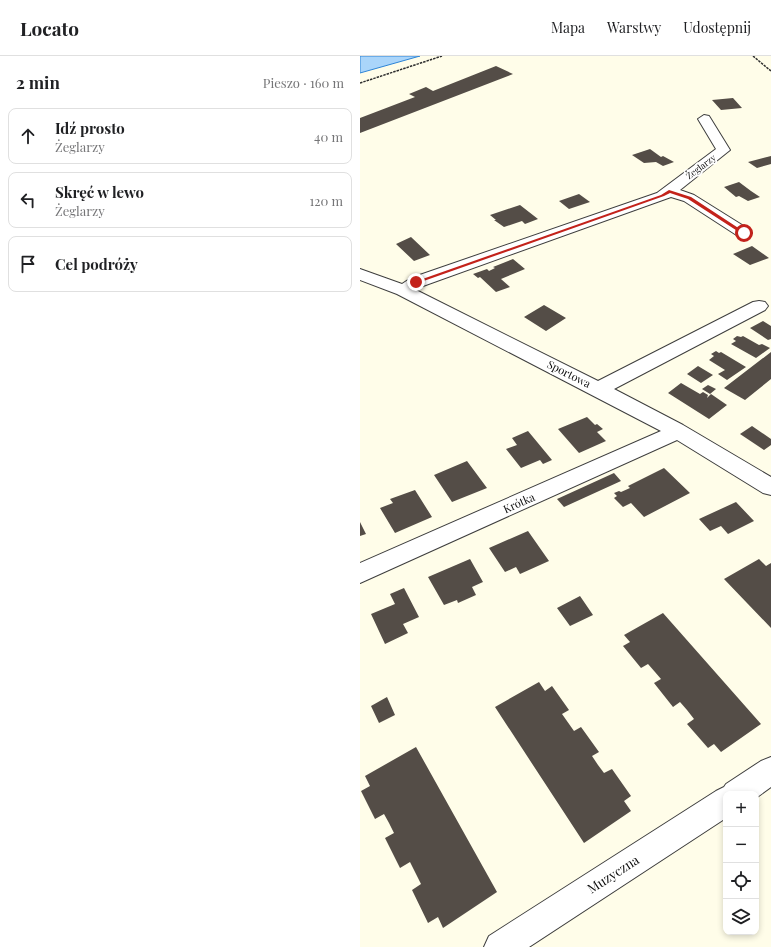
<!DOCTYPE html>
<html lang="pl">
<head>
<meta charset="utf-8">
<style>
	:root { --surface:#fff; --page:#f2f2f2; --text:#202124; --muted:#757577; --line:#e0e0e0 }
	body { margin:0; font-family:"Playfair Display",serif; background:var(--page); color:var(--text) }
	.controls { position:absolute; right:12px; bottom:12px; display:grid; overflow:hidden; border-radius:8px; box-shadow:0 2px 6px #0003 }
	.controls button { width:36px; height:36px; display:grid; place-items:center; padding:0; border:0; border-bottom:1px solid var(--line); background:var(--surface); color:var(--text); font:20px sans-serif }
	.stop { position:absolute; width:12px; height:12px; margin:-9px; border:3px solid #c3221b; border-radius:50%; background:#fff }
	.stop.end { background:#c3221b; border-color:#fff; box-shadow:0 1px 4px #0008 }
	.list { margin:0; padding:0; list-style:none }
	h2 { display:flex; justify-content:space-between; align-items:center; height:52px; margin:0; padding:0 16px; font-size:17px }
	h2 small { font-size:13px; font-weight:400; color:var(--muted) }
	.list li { display:grid; grid-template-columns:26px 1fr auto; gap:12px; align-items:center; box-sizing:border-box; height:56px; margin:0 8px 8px; padding:0 8px; border:1px solid var(--line); border-radius:8px }
	.list b { display:block; font-size:15px; white-space:nowrap }
	.list p { margin:0; font-size:13px; white-space:nowrap; color:var(--muted) }
	.list em { font-size:13px; font-style:normal; color:var(--muted) }
	.icon { flex:none; width:22px; height:22px; fill:none; stroke:currentColor; stroke-width:2; stroke-linecap:round; stroke-linejoin:round }
	.map { position:relative; flex:none; width:411px; height:891px; overflow:hidden }
	header { display:flex; align-items:center; gap:24px; box-sizing:border-box; height:56px; padding:0 20px; background:var(--surface); border-bottom:1px solid var(--line) }
	header strong { font-size:19px }
	nav { display:flex; gap:22px; margin-inline-start:auto; font-size:14px }
	main { display:flex }
	aside { flex:1; background:var(--surface) }
	.map>svg:first-child { display:block }
	.water { fill:#aad5fa; stroke:#2d84d6 }
	.building { fill:#544d47 }
	.lines { fill:none; stroke-linecap:round; stroke-linejoin:round }
	.minor-casing { stroke:#3e3e3e; stroke-width:2 }
	.path { stroke:#2d2d2d; stroke-width:1.5; stroke-dasharray:2.5 1; stroke-linecap:butt }
	.minor { fill:#fff; fill-rule:evenodd }
	.route { fill:#c3221b }
	.labels { text-anchor:middle; stroke-width:4; stroke-linejoin:round; paint-order:stroke }
	.far-street-label { font-size:9px; fill:#0b0b0b; stroke:#fff }
	.street-label { font-size:11px; fill:#0b0b0b; stroke:#fff }
	.near-street-label { font-size:13px; fill:#0b0b0b; stroke:#fff }
</style>
</head>
<body>
<header>
<strong>Locato</strong>
<nav><a>Mapa</a><a>Warstwy</a><a>Udostępnij</a></nav>
</header>
<main>
<aside>
<h2>2 min<small>Pieszo · 160 m</small></h2>
<ul class="list">
<li><svg class="icon" aria-label="ahead" viewBox="0 0 24 24"><path d="M12 20V5M6 11l6-6 6 6"/></svg><div><b>Idź prosto</b><p>Żeglarzy</p></div><em>40 m</em></li>
<li><svg class="icon" aria-label="left" viewBox="0 0 24 24"><path d="M17 20v-9H6M10 6l-5 5 5 5"/></svg><div><b>Skręć w lewo</b><p>Żeglarzy</p></div><em>120 m</em></li>
<li><svg class="icon" aria-label="arrive" viewBox="0 0 24 24"><path d="M6 21V4h12l-3 4 3 4H6"/></svg><div><b>Cel podróży</b></div></li>
</ul>
</aside>
<div class="map">
<svg width="411" height="891" viewBox="0 0 411 891">
	<rect width="100%" height="100%" fill="#fffde9"/>
	<path class="water" d="M0 0H60L0 17Z"/>
	<path class="building" d="M136 10 153 18 0 77V62L55 41 49 38 66 31 73 35Z
		M373 42 382 52 361 54 352 44Z
		M290 93 301 101 303 100 314 106 303 110 296 106 284 107 272 99Z
		M411 100V108L397 112 388 106Z
		M379 126 391 135 400 141 388 145 379 140 376 141 364 131Z
		M219 138 230 146 209 153 199 145Z
		M160 149 178 163 165 168 162 165 144 171 134 164H136L130 159Z
		M51 181 70 199 54 205 36 188Z
		M392 190 409 202 390 209 373 198Z
		M153 203 165 213 141 223 150 231 136 236 120 221 118 222 113 218 127 213 129 215 135 212 133 211Z
		M184 249 206 262 186 275 164 261Z
		M403 265 411 270V283L408 284 390 272Z
		M377 280 381 281 383 280 399 289 402 288 410 292 396 302 371 288 376 285 373 283Z
		M356 295 359 297 361 296 386 311 367 324 358 318 365 314 349 304 354 300 351 298Z
		M411 296V323L385 344 364 332Z
		M338 310 353 319 341 327 327 318Z
		M321 327 340 338 343 336 348 339 347 342 351 338 367 349 349 363 308 337Z
		M348 329 356 333 350 338 342 333Z
		M227 361 235 369 237 368 243 373 237 376 246 385 219 397 198 373Z
		M392 370 411 383V389L404 394 380 378Z
		M168 375 192 404 183 408 180 404 161 412 146 393 157 389 152 382Z
		M107 405 127 432 92 446 74 419Z
		M304 412 330 437 284 461 271 447 263 451 254 442 257 440 254 437 259 435 261 436 270 432 268 430Z
		M254 417 261 425 204 451 197 443Z
		M55 434 72 461 35 477 20 452 33 447 30 443Z
		M376 446 394 465 368 478 361 470 350 475 339 463Z
		M0 466 6 478 0 480Z
		M168 475 189 505 160 518 156 511 145 516 129 492Z
		M110 503 123 526 112 531 116 539 98 547 97 544 84 549 68 521Z
		M399 503 406 510 411 507V572L364 523Z
		M44 532 59 561 43 568 48 577 25 588 11 558 35 548 30 538Z
		M220 540 233 559 210 570 197 552Z
		M303 557 401 668 361 696 354 688 348 692 327 668 334 663 327 654 320 646 313 651 294 627 301 623 295 616 288 608 281 612 263 590 270 586 264 579Z
		M179 626 185 635 192 630 209 654 202 658 214 675 221 671 239 696 232 700 238 709 244 717 252 713 271 740 264 745 271 755 224 787 135 651Z
		M27 641 35 659 19 667 11 650Z
		M56 691 137 836 83 872 78 861 68 867 52 834 61 828 50 806 40 812 25 782 34 777 29 767 24 758 15 763 1 735 10 730 5 720Z"/>
	<g class="lines">
		<g class="minor-casing">
			<path id="minor" d="M344 59 349 60 370 94 320 134 334 139 390 174 392 177 390 180H378L324 145 311 141 63 230 56 234 238 325 393 246 399 245 405 246 408 250 405 254 254 333 323 369 411 421V439L403 437 317 384 0 527V507L301 375 37 238 0 224V213L42 228 51 222 297 137 356 93 338 63Z
				M411 701V731L396 742V738H366V762L169 891H124L129 880 356 735 364 731 366 728 401 705Z"/>
		</g>
		<path class="path" d="M393 0 411 15
			M0 27 82 0"/>
		<use href="#minor" class="minor"/>
	</g>
	<path class="route" d="M309 134 331 141 386 177 382 178 328 143 310 137 304 140 58 227 54 226 301 139Z"/>
	<g class="labels">
		<g class="far-street-label">
			<text transform="translate(341 111) rotate(-37)" y="3">Żeglarzy</text>
		</g>
		<g class="street-label">
			<text transform="translate(209 318) rotate(27)" y="4">Sportowa</text>
			<text transform="translate(159 447) rotate(-24)" y="4">Krótka</text>
		</g>
		<g class="near-street-label">
			<text transform="translate(253 818) rotate(-33)" y="5">Muzyczna</text>
		</g>
	</g>
</svg>
<div class="controls">
<button>+</button>
<button>−</button>
<button><svg class="icon" aria-label="locate" viewBox="0 0 24 24"><circle cx="12" cy="12" r="6"/><path d="M12 2v4M12 18v4M2 12h4M18 12h4"/></svg></button>
<button><svg class="icon" aria-label="layers" viewBox="0 0 24 24"><path d="M12 4l9 5-9 5-9-5zM3 14l9 5 9-5"/></svg></button>
</div>
<div class="stop" style="left:384px;top:177px"></div>
<div class="stop end" style="left:56px;top:226px"></div>
</div>
</main>
</body>
</html>
